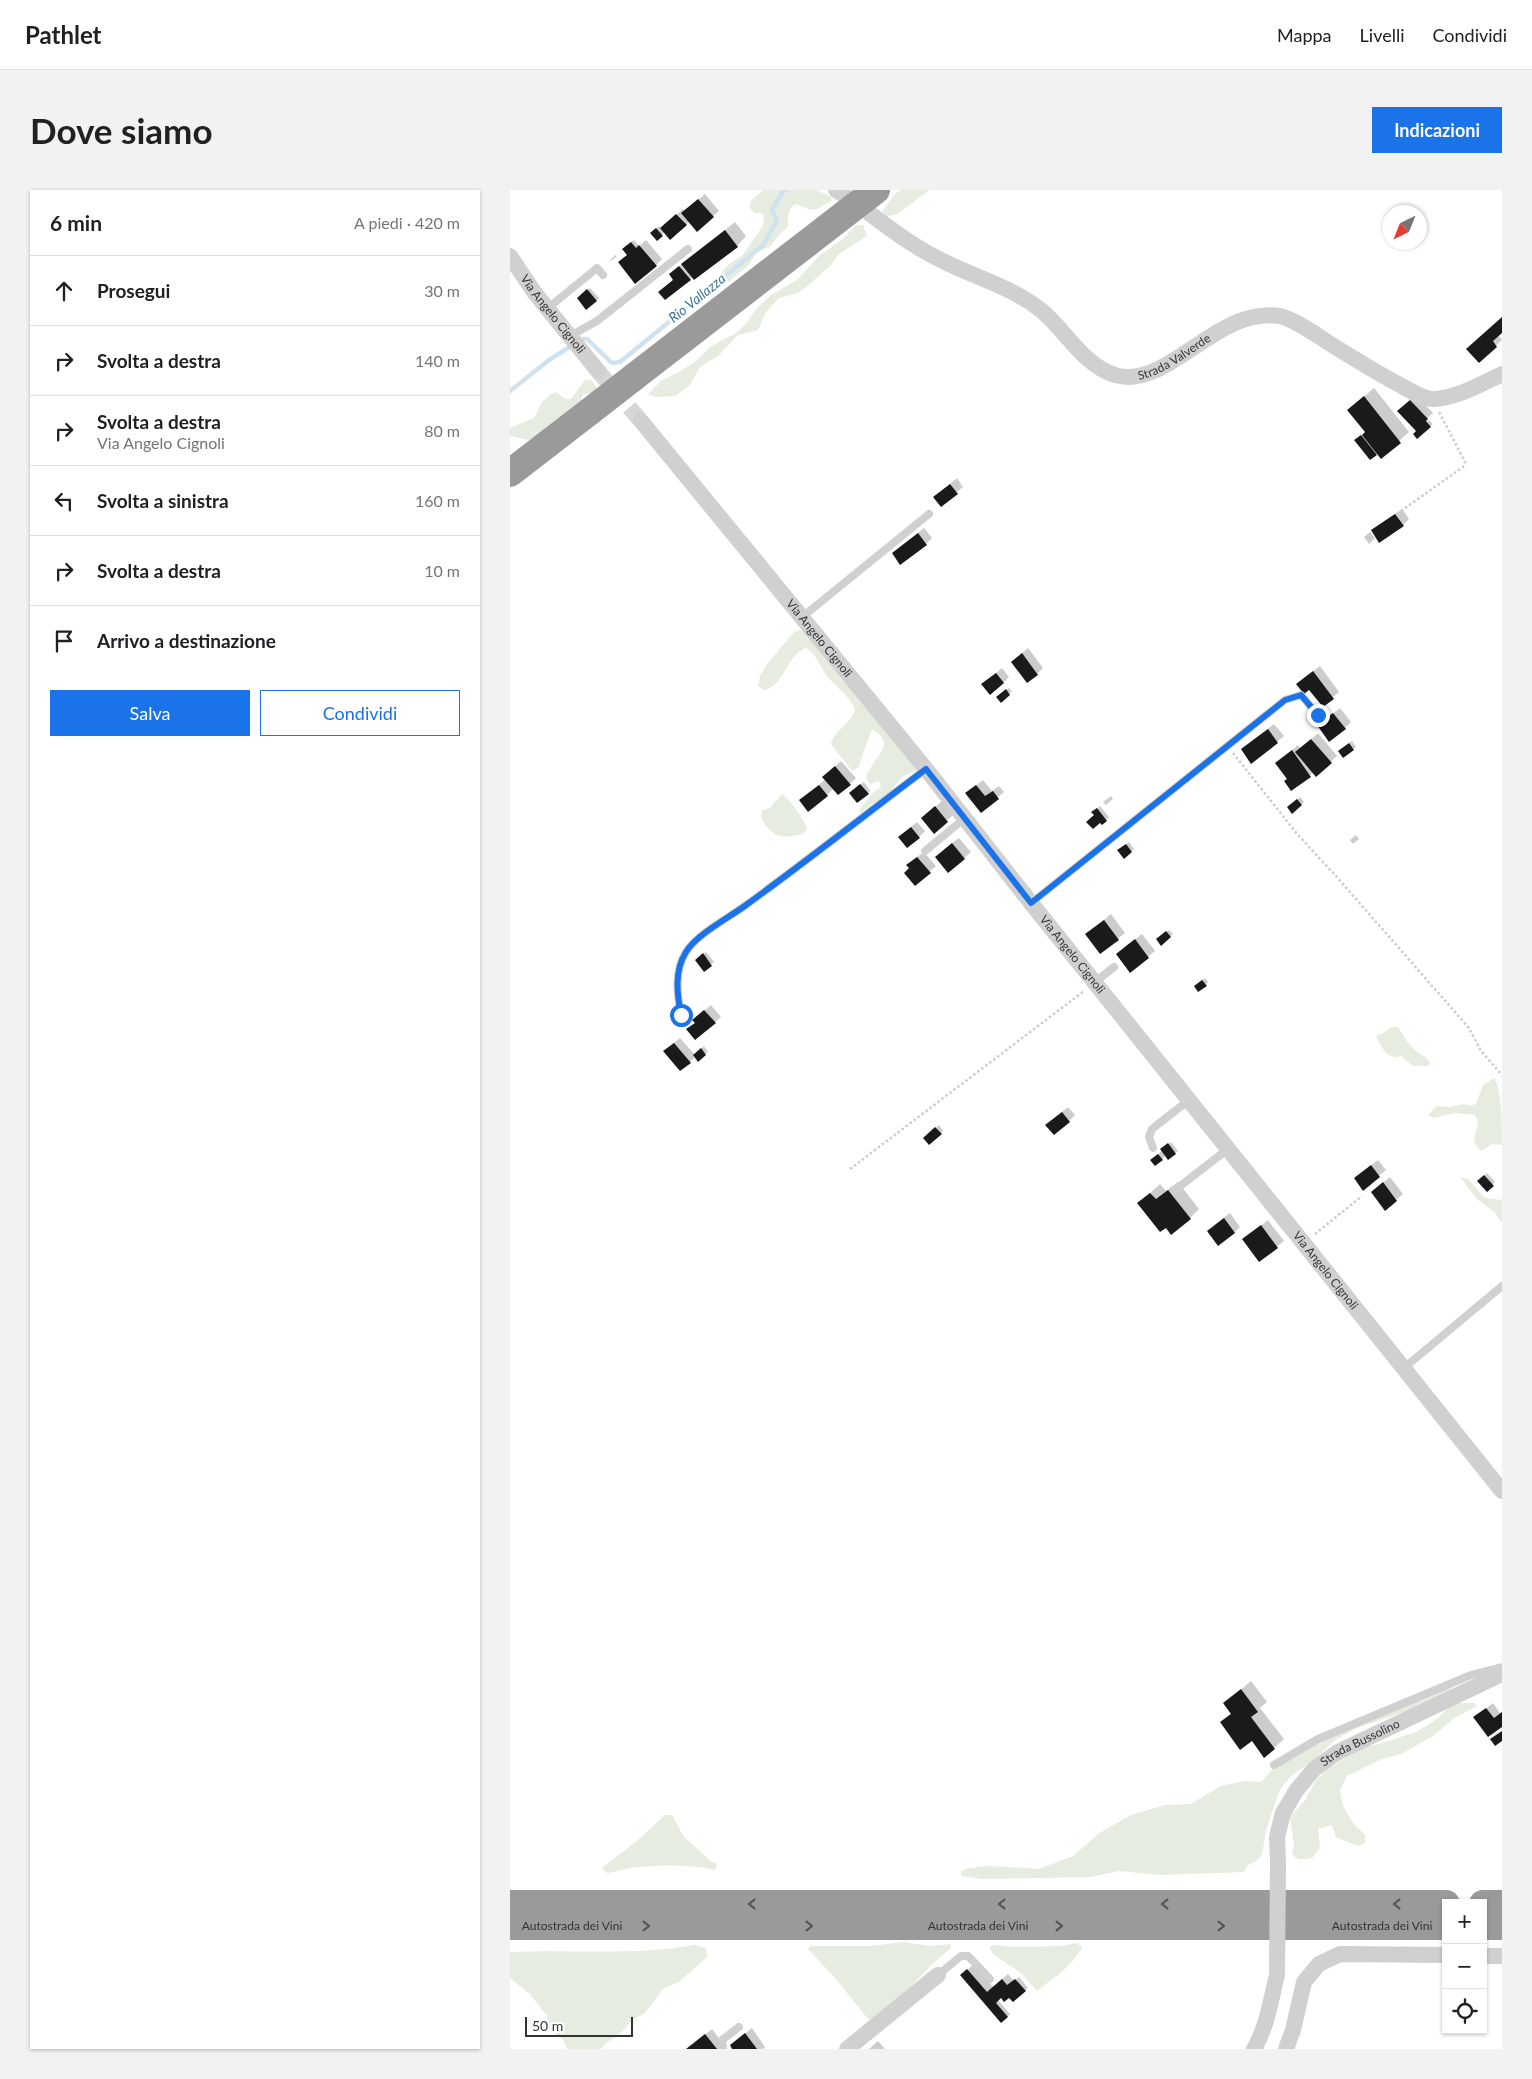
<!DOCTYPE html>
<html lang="it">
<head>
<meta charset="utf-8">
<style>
	:root { --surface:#fff; --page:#f2f2f2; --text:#202124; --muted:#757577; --line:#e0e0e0; --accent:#1a73e8 }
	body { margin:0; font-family:Lato,sans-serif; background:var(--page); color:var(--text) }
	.controls { position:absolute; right:15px; bottom:15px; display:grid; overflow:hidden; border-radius:0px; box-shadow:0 1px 4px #0004 }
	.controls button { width:45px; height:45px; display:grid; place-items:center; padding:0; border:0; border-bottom:1px solid var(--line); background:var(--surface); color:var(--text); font:25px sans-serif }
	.compass { position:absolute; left:872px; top:15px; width:45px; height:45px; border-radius:50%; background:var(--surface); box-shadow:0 1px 4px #0004; rotate:223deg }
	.scale { position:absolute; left:15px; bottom:12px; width:108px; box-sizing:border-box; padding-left:5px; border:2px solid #333; border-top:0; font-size:14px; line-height:18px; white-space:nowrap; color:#333; -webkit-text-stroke:4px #fff; paint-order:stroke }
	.stop { position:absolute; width:15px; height:15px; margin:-11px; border:4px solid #1a73e8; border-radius:50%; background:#fff }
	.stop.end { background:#1a73e8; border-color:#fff; box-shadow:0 1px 5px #0008 }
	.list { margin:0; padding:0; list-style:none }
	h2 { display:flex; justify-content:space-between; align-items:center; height:65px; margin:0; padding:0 20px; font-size:21px }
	h2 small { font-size:16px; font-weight:400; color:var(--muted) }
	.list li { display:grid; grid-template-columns:32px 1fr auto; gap:15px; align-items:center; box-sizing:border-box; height:70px; padding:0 20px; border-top:1px solid var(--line) }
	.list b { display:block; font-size:19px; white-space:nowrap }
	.list p { margin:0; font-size:16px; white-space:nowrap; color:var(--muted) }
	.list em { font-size:16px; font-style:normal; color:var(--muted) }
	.actions { display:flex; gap:10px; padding:15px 20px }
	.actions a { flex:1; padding:11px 0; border:1px solid var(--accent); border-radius:0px; text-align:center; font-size:18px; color:var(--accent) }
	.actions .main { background:var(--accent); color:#fff }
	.icon { flex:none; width:28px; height:28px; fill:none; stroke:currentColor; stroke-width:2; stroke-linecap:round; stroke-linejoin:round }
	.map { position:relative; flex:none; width:992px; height:1859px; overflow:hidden; border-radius:0px }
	header { display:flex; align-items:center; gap:30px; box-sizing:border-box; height:70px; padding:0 25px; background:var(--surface); border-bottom:1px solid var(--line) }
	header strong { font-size:24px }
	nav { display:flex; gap:28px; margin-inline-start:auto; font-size:18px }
	.intro { display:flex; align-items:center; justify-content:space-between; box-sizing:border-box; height:120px; padding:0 30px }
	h1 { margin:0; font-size:35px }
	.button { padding:12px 22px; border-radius:0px; background:var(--accent); color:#fff; font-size:18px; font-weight:700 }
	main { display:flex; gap:30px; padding:0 30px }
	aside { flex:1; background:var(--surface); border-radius:0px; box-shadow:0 1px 4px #0004 }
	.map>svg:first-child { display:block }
	.green { fill:#e6ecdf }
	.shadow { fill:#0003 }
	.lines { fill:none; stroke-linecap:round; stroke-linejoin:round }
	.stream { stroke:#cfe2ee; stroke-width:4.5 }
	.building { fill:#1a1a1a }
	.street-tunnel { stroke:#d6d6d6; stroke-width:16; stroke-dasharray:16 8; stroke-linecap:butt }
	.path { stroke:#cdcdcd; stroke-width:2.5; stroke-dasharray:2.5 2.5; stroke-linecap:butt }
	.lane { stroke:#d0d0d0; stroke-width:8 }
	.street { stroke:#d0d0d0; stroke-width:16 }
	.highway { stroke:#9a9a9a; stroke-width:28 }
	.street-bridge { stroke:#d0d0d0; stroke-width:16 }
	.highway-bridge { stroke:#9a9a9a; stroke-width:28 }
	.oneway { stroke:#525252 }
	.route { stroke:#1a73e8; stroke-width:6 }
	.labels { text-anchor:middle; stroke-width:5; stroke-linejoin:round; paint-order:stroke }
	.street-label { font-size:12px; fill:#333; stroke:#fff }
	.water-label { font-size:14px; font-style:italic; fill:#3f7597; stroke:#fff }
</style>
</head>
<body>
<header>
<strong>Pathlet</strong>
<nav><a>Mappa</a><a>Livelli</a><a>Condividi</a></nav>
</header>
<div class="intro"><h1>Dove siamo</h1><a class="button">Indicazioni</a></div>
<main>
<aside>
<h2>6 min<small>A piedi · 420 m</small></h2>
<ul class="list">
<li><svg class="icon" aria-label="ahead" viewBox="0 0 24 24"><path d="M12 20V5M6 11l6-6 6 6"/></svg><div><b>Prosegui</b></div><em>30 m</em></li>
<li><svg class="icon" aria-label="right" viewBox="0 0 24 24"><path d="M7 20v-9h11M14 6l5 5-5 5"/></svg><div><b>Svolta a destra</b></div><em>140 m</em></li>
<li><svg class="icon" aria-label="right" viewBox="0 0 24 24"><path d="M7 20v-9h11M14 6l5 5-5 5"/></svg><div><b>Svolta a destra</b><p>Via Angelo Cignoli</p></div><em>80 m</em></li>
<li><svg class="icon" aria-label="left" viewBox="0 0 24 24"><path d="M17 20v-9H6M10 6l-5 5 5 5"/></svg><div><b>Svolta a sinistra</b></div><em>160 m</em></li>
<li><svg class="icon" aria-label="right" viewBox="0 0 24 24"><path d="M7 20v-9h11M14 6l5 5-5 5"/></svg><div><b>Svolta a destra</b></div><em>10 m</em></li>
<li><svg class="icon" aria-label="arrive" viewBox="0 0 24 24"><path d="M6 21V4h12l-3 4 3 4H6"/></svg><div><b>Arrivo a destinazione</b></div></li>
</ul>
<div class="actions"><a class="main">Salva</a><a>Condividi</a></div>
</aside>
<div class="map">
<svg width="992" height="1859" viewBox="0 0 992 1859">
	<rect width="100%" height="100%" fill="#fff"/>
	<path class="green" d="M253 0H306L321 7 322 11C302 20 308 24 287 14 275 18 280 29 277 38L269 45 261 56 246 63 239 75 210 99 181 117 193 97 206 88 220 73 232 66 253 36 254 25 251 23H244L240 18 241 11Z
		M391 0H419L388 24 375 27 372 22 385 4Z
		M346 35H353L357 46 329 64 321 75 295 98 288 103 269 108 256 122 248 140 228 145 208 166 190 177 180 195 165 206 146 207 138 204 151 191 169 182 186 171 200 157 226 143 235 135 247 118 261 105 288 89 310 65 332 50Z
		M75 190H81L87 198 84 203 73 204 70 213 62 221 47 229 35 241 19 250 0 246V238L24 228 32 212 41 204 46 202 55 209H61Z
		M293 439 407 580 392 587 378 604 355 619 352 623 349 622 350 619 363 603 371 597 369 591 360 594 356 588C360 569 390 556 362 539L348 578 342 581 321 554C324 540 342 534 345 519 339 505 326 498 317 486 310 477 307 464 296 458 277 464 274 497 254 500L248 496 250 486 257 474 284 442Z
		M272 604C279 608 294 630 297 638L293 644C271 649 262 648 251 627L252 620 259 619Z
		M881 837H887C894 844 897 854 905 860 911 866 916 865 920 873L918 876H903L891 866C877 871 870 855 866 845L872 844Z
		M984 888C992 899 992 938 992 955L982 954 971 961C959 950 967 944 968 931L965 925 944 923 924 928 918 925 927 916 940 917 953 914 960 916 966 914 973 895Z
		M950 987 958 989 975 1008 992 1010V1033L984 1022 967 1009Z
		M942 1496 941 1499 911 1516 847 1538 825 1550 805 1569 780 1587 771 1598 767 1607 756 1640 752 1665 745 1672 738 1675 734 1682 650 1685 609 1681 581 1687 472 1689 451 1686V1681L459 1678 479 1676 529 1679 563 1666 588 1644 621 1625 655 1615 681 1614 711 1596 735 1591 751 1592 766 1576 806 1552Z
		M948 1513H964L967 1516 943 1529 923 1546 891 1564 872 1569 837 1586 830 1600 833 1616 843 1633 855 1645V1653L848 1656 826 1647 822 1635 808 1639 810 1658 802 1668C794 1669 787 1671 782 1664L784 1654 780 1627 795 1610 807 1589 818 1578 825 1575 849 1557 865 1555 906 1542 927 1529 939 1517Z
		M155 1625H162L174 1647 202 1672 207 1674 205 1680C179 1674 147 1675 120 1678 112 1679 105 1682 97 1683L92 1678 128 1650Z
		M394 1752 420 1756 441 1754V1758L421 1775 397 1801 364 1830 358 1829 326 1789 298 1759 300 1756H360Z
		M566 1753 572 1757C563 1776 543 1788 527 1801L511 1783 483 1764 479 1757 486 1755 502 1757 551 1756Z
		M185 1755 196 1758 197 1767 169 1792 154 1798 135 1823 122 1830 108 1846 97 1852 91 1859H57L54 1851 41 1839 37 1826 21 1805 0 1788V1762C62 1759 124 1766 185 1755Z"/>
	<path class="shadow" d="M195 4 209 21 203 26 179 31 176 35 155 42 147 49 141 43 149 36 151 39 173 19 175 21Z
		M225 32 236 46 227 56 180 89 150 102 164 89 167 78Z
		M124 50 129 56 136 50 152 69 146 75 118 64 116 56Z
		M105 65 107 66 101 71 100 70Z
		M80 98 89 108 86 111 71 106Z
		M992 128 988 145 992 150 969 172Z
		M864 198 899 242 871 267 868 262 860 269 848 248 856 242 839 220Z
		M906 205 923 223 905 239 889 221Z
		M919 230 923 234 908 248 904 244Z
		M447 288 453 297 431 315 425 307Z
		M892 319 899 329 893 335 862 340Z
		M414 338 422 348 416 354 383 363Z
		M860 342 865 348 859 354 854 347Z
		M518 458 533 478 527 484 502 472Z
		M810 476 829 502 813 515 794 488Z
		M492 478 499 487 493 493 479 489Z
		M499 498 502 501 491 511V504Z
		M830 518 841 532 835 538 808 535Z
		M764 534 774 546 742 572 738 554Z
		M808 543 827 566 806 585 804 582 782 600 779 588 767 573 788 555 791 559Z
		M842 551 846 557 843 559H832Z
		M331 571 346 588 340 594 329 603 324 598 317 605 297 604 316 589 320 581Z
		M473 590 482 601 489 596 494 602 471 621 463 598Z
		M354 592 360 601 358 603 343 600Z
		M601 606 603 609 596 615 593 612Z
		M790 607 794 612 782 622 778 617Z
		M432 611 443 625 424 642 412 628Z
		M590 616 599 627 592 634 583 622Z
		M407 632 415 641 409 647 396 641Z
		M846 645 849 649 843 654 840 650Z
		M449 648 461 662 438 682 432 661Z
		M619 652 624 659 614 667 612 658Z
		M414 662 426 676 405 694 400 678 404 669Z
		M601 724 615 743 590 763 577 744Z
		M659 740 663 744 660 747H650Z
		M632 744 645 761 620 781 613 758Z
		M196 762 204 772 194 780 186 770Z
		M695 788 698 792 696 795 688 794Z
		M201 815 211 827 205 832 178 839 186 832 190 824Z
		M170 848 185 865 194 856 198 862 189 870 186 866 180 872 161 855Z
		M558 917 565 925 559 931 543 929Z
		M429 935 433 941 419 953 415 948Z
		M661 952 668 961 665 963 656 965 652 969 645 967Z
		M868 970 876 980 853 999 851 983Z
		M977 983 985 992 977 1000 969 991Z
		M880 987 893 1004 875 1019 862 1002Z
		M668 992 689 1019 680 1028 629 1013 650 994 656 1001Z
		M720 1023 730 1037 724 1043 704 1035Z
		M758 1030 774 1051 749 1071 733 1049Z
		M741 1491 757 1512 750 1518 774 1549 755 1566 742 1549 711 1533 722 1522 715 1513Z
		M983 1513 990 1523 992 1522V1536L965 1527Z
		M464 1774 483 1797 498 1784 504 1791 509 1787 518 1798 503 1811 499 1807H491L488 1810 500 1824 492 1832 452 1785Z
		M242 1838 255 1857 253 1859H224L221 1855Z
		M202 1839 217 1859H177L179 1857Z
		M368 1851 375 1859H359Z"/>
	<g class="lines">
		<path class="stream" d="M73 149H77L102 173 110 172 253 55 267 31 262 20 274 0
			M0 201 39 170 61 156"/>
	</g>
	<path class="building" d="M188 9 204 27 187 42 171 23Z
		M166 24 177 35 160 50 150 38Z
		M146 38 153 46 147 51 140 43Z
		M215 40 228 57 184 90 171 74Z
		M121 52 126 58 129 55 147 76 125 94 108 72 117 65 112 59Z
		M169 76 181 90 155 110 148 102 163 90 159 84Z
		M77 99 87 111 76 120 67 108Z
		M992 127V143L983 151 987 157 969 173 956 159Z
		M854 206 891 253 871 269 852 245 855 242 837 220Z
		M900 210 918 229 916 231 921 237 907 249 903 244 906 241 887 221Z
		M851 245 867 265 860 270 844 250Z
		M440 294 448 304 431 317 423 307Z
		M885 324 894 336 869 353 861 340Z
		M408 343 417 355 390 375 382 363Z
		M512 463 528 485 517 493 501 472Z
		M803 481 824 509 813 517 799 500 794 504 786 494Z
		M486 483 494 493 480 505 471 494Z
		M496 499 500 505 491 513 486 507Z
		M823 523 836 539 819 552 807 535Z
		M758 539 768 553 741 574 731 559Z
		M801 549 822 573 806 587 785 562Z
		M839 553 844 560 833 568 828 561Z
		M782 560 801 587 781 601 774 591 777 589 765 573Z
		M325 576 341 595 328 605 312 587Z
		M350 594 359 604 347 613 339 603Z
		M309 595 318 606 298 622 289 610Z
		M466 595 475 606 483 601 489 609 471 623 455 603Z
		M787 609 792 615 782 624 777 617Z
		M425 616 438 632 424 644 411 628Z
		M587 618 597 631 592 635 590 633 583 639 576 632 584 625 581 622Z
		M401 637 410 648 397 658 388 647Z
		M442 653 455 669 438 683 425 667Z
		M616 654 622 662 614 669 607 660Z
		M407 667 421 683 405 696 394 683 399 678 396 675Z
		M594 730 609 750 590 764 575 744Z
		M656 741 661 747 651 756 646 749Z
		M625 749 639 768 620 783 606 764Z
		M193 763 202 776 194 782 185 770Z
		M692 790 697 796 688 802 684 796Z
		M194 820 206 833 185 850 176 839 185 833 182 830Z
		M164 853 181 873 170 881 153 861Z
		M191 858 196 865 188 872 183 865Z
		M552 922 560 932 544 945 535 935Z
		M425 937 432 944 419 955 413 948Z
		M658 953 666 964 658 970 650 959Z
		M648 964 653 970 645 976 640 970Z
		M861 975 870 987 853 1001 844 988Z
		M974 985 984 996 977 1002 967 991Z
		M873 992 887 1011 875 1021 861 1002Z
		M658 1000 681 1029 661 1045 656 1038 650 1042 627 1013 640 1003 646 1009Z
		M714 1028 725 1043 708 1056 697 1041Z
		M751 1035 768 1058 749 1072 732 1049Z
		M731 1499 748 1522 741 1527 765 1559 754 1568 742 1551 730 1560 710 1532 721 1524 713 1513Z
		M976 1518 984 1528 992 1522V1537L978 1547 963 1527Z
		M992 1541V1551L985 1556 980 1549Z
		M457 1779 477 1802 492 1789 497 1795 505 1789 516 1801 503 1812 499 1808 494 1812 491 1808 486 1813 498 1827 491 1833 450 1785Z
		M235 1843 247 1859H222L220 1855Z
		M195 1844 207 1859H176Z"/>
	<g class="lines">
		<path class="street-tunnel" d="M88 181 131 231"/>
		<path class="path" d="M891 321 953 277 955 272 929 222
			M723 563 788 645 825 685 959 838 971 861 992 885
			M340 979 574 801
			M805 1044 852 1006"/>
		<path class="lane" d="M38 118 87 78 93 85
			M60 146 87 131 178 59
			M291 428 419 324
			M415 661 455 628
			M521 713 775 510 791 505 808 525
			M585 792 604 777
			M171 825C167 804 164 781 176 762 187 744 220 727 236 715 297 671 356 624 416 579
			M643 958 639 947 642 939 679 910
			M665 1000 718 959
			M894 1178 992 1096
			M764 1575 808 1549 961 1485 992 1477
			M428 1785 451 1766H458L480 1789
			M213 1859 212 1850 229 1837"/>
		<g class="street">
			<path d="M326 0 334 5"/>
			<path id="s1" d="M359 23C383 41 407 59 435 72 467 88 504 98 532 121 556 141 574 176 605 185 651 200 699 130 751 126 756 125 764 125 770 126 788 131 806 145 822 155 845 169 867 183 890 195 899 200 915 210 925 209 949 207 971 194 992 184"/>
			<path id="s2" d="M0 66 24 102 88 181"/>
			<path id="s3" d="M131 231 416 579 521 713 992 1301"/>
			<path id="s4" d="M768 1674 767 1647 773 1623 786 1601 804 1579 828 1562 992 1484"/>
			<path d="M973 1766H992"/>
			<path d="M337 1859 428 1785"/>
			<path d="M744 1859C757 1837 761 1809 767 1785"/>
			<path d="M776 1859 783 1840 794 1792 809 1774 830 1764 936 1765"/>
		</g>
		<g class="highway">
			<path d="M124 187 366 0"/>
			<path d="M0 283 79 222"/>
			<path d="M0 1714H936"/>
			<path d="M973 1714H992"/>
			<path id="s5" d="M0 1736H936"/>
			<path d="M973 1736H992"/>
		</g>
		<path class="street-bridge" d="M767 1785 768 1674"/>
		<path class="highway-bridge" d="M79 222 124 187"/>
	</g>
	<defs><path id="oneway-chevron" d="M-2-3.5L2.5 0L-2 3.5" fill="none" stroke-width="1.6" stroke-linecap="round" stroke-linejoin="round" transform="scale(1.25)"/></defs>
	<g class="oneway">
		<use href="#oneway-chevron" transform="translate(242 1714) rotate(180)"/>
		<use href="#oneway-chevron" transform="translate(492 1714) rotate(180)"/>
		<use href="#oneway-chevron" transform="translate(655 1714) rotate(180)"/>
		<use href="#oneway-chevron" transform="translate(887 1714) rotate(-180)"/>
		<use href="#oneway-chevron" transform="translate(136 1736)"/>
		<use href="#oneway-chevron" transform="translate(299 1736)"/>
		<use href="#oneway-chevron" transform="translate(549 1736)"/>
		<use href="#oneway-chevron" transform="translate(711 1736)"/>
	</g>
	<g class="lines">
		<path class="route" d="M171 825C167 804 164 781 176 762 187 744 220 727 236 715 297 671 356 624 416 579L521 713 775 510 791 505 808 525"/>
	</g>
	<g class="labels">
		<g class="street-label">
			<text dy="4" stroke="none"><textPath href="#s2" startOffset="72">Via Angelo Cignoli</textPath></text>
			<text dy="4" stroke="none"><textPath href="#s1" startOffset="362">Strada Valverde</textPath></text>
			<text dy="4" stroke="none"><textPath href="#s3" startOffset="281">Via Angelo Cignoli</textPath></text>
			<text dy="4" stroke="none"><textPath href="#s3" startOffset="686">Via Angelo Cignoli</textPath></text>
			<text dy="4" stroke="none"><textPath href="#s3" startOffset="1091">Via Angelo Cignoli</textPath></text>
			<text dy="4" stroke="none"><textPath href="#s4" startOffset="159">Strada Bussolino</textPath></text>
			<text dy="4" stroke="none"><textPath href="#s5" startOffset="62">Autostrada dei Vini</textPath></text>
			<text dy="4" stroke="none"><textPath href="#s5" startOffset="468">Autostrada dei Vini</textPath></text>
			<text dy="4" stroke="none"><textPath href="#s5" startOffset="872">Autostrada dei Vini</textPath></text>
		</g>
		<g class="water-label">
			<text transform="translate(187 108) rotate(-39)" y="5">Rio Vallazza</text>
		</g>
	</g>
</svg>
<div class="controls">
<button>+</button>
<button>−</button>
<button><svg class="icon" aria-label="locate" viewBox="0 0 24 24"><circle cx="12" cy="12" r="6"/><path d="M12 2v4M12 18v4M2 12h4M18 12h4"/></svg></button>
</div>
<svg class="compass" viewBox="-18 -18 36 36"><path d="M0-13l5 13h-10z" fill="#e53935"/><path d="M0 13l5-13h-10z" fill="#757577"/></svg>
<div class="scale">50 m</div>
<div class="stop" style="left:171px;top:825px"></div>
<div class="stop end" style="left:808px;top:525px"></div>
</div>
</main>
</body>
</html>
